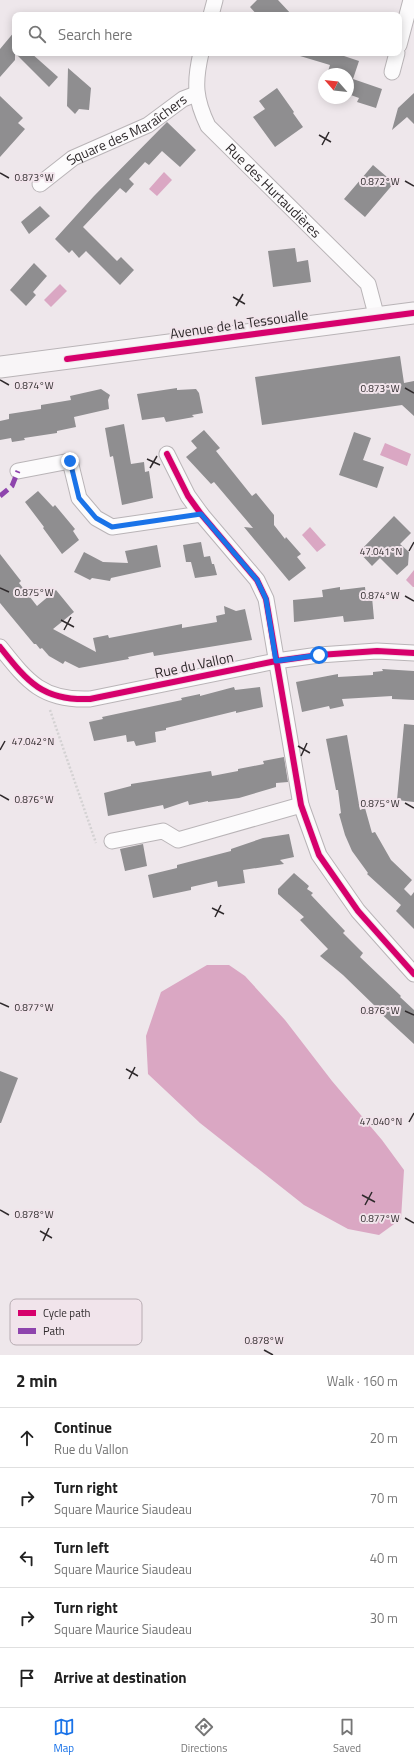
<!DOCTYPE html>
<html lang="en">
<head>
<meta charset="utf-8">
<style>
	:root { --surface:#fff; --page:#f6f6f6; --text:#222; --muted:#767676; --line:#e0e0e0; --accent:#1a73e8 }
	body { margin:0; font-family:"Titillium Web",sans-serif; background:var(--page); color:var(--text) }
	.compass { position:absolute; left:318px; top:68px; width:36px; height:36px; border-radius:50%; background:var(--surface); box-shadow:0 2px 10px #0003; rotate:298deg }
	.stop { position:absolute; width:12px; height:12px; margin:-9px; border:3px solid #1a73e8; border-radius:50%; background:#fff }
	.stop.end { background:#1a73e8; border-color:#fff; box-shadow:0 1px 4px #0008 }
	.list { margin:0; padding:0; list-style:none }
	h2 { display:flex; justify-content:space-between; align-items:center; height:52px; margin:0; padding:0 16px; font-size:17px }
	h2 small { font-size:13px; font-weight:400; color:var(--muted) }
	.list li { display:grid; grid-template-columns:26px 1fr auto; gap:12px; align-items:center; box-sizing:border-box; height:60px; padding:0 16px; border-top:1px solid var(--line) }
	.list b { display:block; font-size:15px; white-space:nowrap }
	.list p { margin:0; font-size:13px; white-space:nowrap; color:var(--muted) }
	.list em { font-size:13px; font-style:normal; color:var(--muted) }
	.icon { flex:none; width:22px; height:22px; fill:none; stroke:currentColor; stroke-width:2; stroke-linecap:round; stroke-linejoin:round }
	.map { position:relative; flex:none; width:414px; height:1355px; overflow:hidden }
	.search { position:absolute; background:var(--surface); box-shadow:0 2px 10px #0003; left:12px; right:12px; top:12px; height:44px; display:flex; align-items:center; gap:10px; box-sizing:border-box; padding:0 14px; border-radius:8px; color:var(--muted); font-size:15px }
	.sheet { height:352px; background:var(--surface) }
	nav { display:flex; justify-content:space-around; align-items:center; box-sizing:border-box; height:56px; border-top:1px solid var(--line); background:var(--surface); font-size:11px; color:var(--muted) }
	nav a { display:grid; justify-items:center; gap:2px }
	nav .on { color:var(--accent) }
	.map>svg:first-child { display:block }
	.water { fill:#daa7c3 }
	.building { fill:#8f8e90 }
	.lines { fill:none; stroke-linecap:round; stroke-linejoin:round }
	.street-casing { stroke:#b9b4b7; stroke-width:17 }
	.secondary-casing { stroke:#b9b4b7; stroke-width:23 }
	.path { stroke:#d4d2d3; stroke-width:2.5; stroke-dasharray:2 2; stroke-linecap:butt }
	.street { stroke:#fcfbfc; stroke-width:15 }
	.secondary { stroke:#f8f5f7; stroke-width:21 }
	.quiet { stroke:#8e44ad; stroke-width:5; stroke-dasharray:10 5; stroke-linecap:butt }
	.cycleway-casing { stroke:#f1e4eb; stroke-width:8 }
	.cycleway { stroke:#d6006c; stroke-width:6 }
	.route { stroke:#1a73e8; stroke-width:5 }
	.ticks { fill:none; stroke:#2f2a2c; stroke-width:1.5 }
	.labels { text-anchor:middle; stroke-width:4; stroke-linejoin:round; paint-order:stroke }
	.street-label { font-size:14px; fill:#2f2a2c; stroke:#f1e4eb }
	.key { fill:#f1e4eb; stroke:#b7acb2; stroke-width:1 }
	.key-label { font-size:11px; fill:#2f2a2c }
	.ticks-label { font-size:10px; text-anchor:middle; fill:#2f2a2c; stroke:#f1e4eb; stroke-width:4; stroke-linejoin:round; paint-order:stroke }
</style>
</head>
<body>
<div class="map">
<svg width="414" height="1355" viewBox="0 0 414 1355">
	<rect width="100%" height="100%" fill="#eee7eb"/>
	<path class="water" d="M164 172 172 180 157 196 149 189Z
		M60 284 67 291 51 307 44 300Z
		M385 443 411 454 407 466 380 455Z
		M310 527 326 545 317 552 302 535Z
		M414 570V587H413L406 580Z
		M207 965H229L245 976 285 1020 332 1081 382 1140 404 1170 401 1219 379 1235 348 1229 304 1205 200 1123 148 1074 146 1036 161 992Z"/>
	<path class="building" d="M257 0H278L292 15H257L250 7Z
		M15 31V53H31L58 77 49 87 15 53V60L0 77V49Z
		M301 53H335L359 61 353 79 382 89 376 108 357 102 359 98 348 94V74H327L330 65 300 56Z
		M68 68 91 88 89 110 79 109 75 114 67 106Z
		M277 88 294 112 293 113 303 127 275 147 253 117 265 109 259 101Z
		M414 93V124L407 117 392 130 398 108Z
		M0 96 23 118 18 123 25 129 0 157Z
		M167 122 196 150 180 167 162 151 149 165 145 162 129 179 134 184 126 193 120 188 83 227 117 261 121 257 134 270 120 285 86 251 79 258 72 250 69 253 55 239 94 196Z
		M373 165 394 183 365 217 344 199Z
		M40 206 50 216 29 234 21 222Z
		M295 248 297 262 308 260 311 282 273 287 268 251Z
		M34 263 47 276 33 292 36 295 26 306 10 290Z
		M400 356 404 383 414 381V416L402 405 262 425 255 377Z
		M177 388V390L196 389 199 393 203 413 192 415 194 417 166 422 164 417 142 420 137 394Z
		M101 389 110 395 108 400 109 409 74 417 76 427 57 431V433L24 438 25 440 12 442 11 438 0 440V421L9 419V414L41 409V405L71 400 70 396Z
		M124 424 131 464 144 462 145 472 149 471 153 498 122 505 113 456 110 457 105 428Z
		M204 430 220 448 216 451 252 496 256 493 274 515V525L285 539 286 537 301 554 297 557 306 568 289 581 244 527 253 528 214 482 211 484 186 457 197 448 191 441Z
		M354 432 371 438 363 460 384 467 377 488 339 475Z
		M38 491 53 507 55 505 75 529 73 531 79 540 62 554 43 528 44 527 25 502Z
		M394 516 411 533 400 544 409 552 408 565 397 575 380 558 372 566 359 552Z
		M201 542 204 557 210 556 212 564H214L217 575 195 578 191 562H186L183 545Z
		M157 545 161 567 111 578 110 581 92 578 90 580 74 572 84 552 103 562 128 563 125 551Z
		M0 554 21 581 19 583 37 606 56 590 74 612 53 629 96 652 93 638 108 635 109 638 182 624V628L217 622 216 616 225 614 224 606 236 611 245 609 252 640 154 656 153 652 128 657 129 659 79 668 65 661 63 664 49 656 42 648 40 649 36 644H34L0 603Z
		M340 587V590L365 587 366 597H372L374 619 344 622 343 616 294 622 293 600 323 597 322 590Z
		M382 669 414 671V700L392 699V696L342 699 344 706 330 709 329 706 302 712 296 682 338 674V677L373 675V672L383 671Z
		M234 687 235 690 260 687 263 707 236 713V711L166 728V730L155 732 156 742 136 746 134 741 127 742 126 735 94 741 89 722 103 719 102 717 182 700 181 698 200 694V696Z
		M404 724 414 725V802L397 800Z
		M347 735 360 810 365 808 372 833 375 832 391 860 412 880 404 889 411 896 414 892V929L396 911 401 905 367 874 368 873 352 851 345 835 339 814 341 813 338 790H336L326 739Z
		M284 757 288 782 276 783V787L239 798 208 802V801L189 805 188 801 164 809 163 805 108 816 104 793 131 786V784L211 771 212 776 238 771V769L264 764 263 761Z
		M289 834 294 857 280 860 284 864 243 870 245 883 218 887 217 881 191 887V890L153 898 148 875 177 868V865L231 851V849L263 838Z
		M143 844 147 866 125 871 120 849Z
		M294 873 309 886 307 889 313 893 311 895 345 931 343 933 363 953 360 957 401 996 400 997 414 1010V1044L376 1009 377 1008 343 975 320 956 328 949 300 920 304 917 278 894V889Z
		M0 1071 18 1078 1 1123H0Z"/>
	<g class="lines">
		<g class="street-casing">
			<g id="street">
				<path d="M211 15 215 0"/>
				<path d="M399 45 411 0"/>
				<path id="s1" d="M201 53C194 83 195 99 208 126L368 284 377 318"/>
				<path d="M392 72 397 53"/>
				<path id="s2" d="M40 184 73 158 148 125 183 99 196 94"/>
				<path d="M167 454 188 496 201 514 257 580 266 599 301 805 319 855 358 911 414 974"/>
				<path d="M18 471 70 461 79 498 96 518 112 527 201 514"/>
				<path d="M0 647C27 681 42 701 90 699L276 661 319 655 377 651 414 653"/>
				<path d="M112 841 163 831 178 840 301 805"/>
			</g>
		</g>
		<g class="secondary-casing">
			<path id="secondary" d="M0 367 414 313"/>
		</g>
		<path class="path" d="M50 710 96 843"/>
		<use href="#street" class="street"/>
		<use href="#secondary" class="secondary"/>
		<path class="quiet" d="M0 496 12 486 18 471"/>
		<g class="cycleway-casing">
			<path id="cycleway" d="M67 359 413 313
				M167 454 188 496 201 514 257 580 266 599 301 805 319 855 358 911 414 974
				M0 647C27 681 42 701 90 699L276 661 319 655 377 651 414 653"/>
		</g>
		<use href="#cycleway" class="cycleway"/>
	</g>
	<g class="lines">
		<path class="route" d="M70 461 79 498 96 518 112 527 201 514 257 580 266 599 276 661 319 655"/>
	</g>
	<path class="ticks" d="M319 135 331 142M322 145 329 132M0 173 9 178M405 181 414 186M233 297 245 304M236 306 243 294M0 380 9 385M405 388 414 393M147 459 160 465M150 468 157 456M409 551 414 542M0 588 9 592M405 596 414 601M61 620 74 627M64 630 71 617M298 746 310 753M0 750 5 741M301 756 307 743M0 795 9 800M405 803 414 808M212 908 224 914M215 917 221 905M0 1003 9 1007M405 1011 414 1015M126 1069 138 1076M129 1079 135 1067M409 1122 414 1113M362 1195 375 1202M365 1205 372 1192M0 1210 9 1215M405 1218 414 1223M40 1231 52 1238M43 1241 49 1228M264 1350 273 1355"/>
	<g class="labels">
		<g class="street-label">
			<text dy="5" stroke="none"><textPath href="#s2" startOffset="103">Square des Maraîchers</textPath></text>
			<text dy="5" stroke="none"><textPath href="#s1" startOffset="167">Rue des Hurtaudières</textPath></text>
			<text transform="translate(239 324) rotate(-8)" y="5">Avenue de la Tessoualle</text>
			<text transform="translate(194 665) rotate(-12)" y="5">Rue du Vallon</text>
		</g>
	</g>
	<rect x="10" y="1299" width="132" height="46" rx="6" class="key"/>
	<rect x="18" y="1310" width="18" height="6" fill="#d6006c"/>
	<rect x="18" y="1328" width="18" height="6" fill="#8e44ad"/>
	<g class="key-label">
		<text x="43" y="1317">Cycle path</text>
		<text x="43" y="1335">Path</text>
	</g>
	<g class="ticks-label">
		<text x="34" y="181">0.873°W</text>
		<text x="380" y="185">0.872°W</text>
		<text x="34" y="389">0.874°W</text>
		<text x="380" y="392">0.873°W</text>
		<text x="381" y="555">47.041°N</text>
		<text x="34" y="596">0.875°W</text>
		<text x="380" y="599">0.874°W</text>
		<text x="33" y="745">47.042°N</text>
		<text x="34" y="803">0.876°W</text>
		<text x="380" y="807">0.875°W</text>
		<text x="34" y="1011">0.877°W</text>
		<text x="380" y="1014">0.876°W</text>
		<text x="381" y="1125">47.040°N</text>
		<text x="34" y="1218">0.878°W</text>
		<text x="380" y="1222">0.877°W</text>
		<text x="264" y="1344">0.878°W</text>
	</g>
</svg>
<svg class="compass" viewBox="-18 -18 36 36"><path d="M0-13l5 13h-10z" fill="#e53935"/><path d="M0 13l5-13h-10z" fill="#767676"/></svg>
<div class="stop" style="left:319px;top:655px"></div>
<div class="stop end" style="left:70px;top:461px"></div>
<div class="search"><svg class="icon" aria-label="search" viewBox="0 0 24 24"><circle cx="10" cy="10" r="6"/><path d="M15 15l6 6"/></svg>Search here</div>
</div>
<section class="sheet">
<h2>2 min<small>Walk · 160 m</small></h2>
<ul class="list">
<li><svg class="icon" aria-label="ahead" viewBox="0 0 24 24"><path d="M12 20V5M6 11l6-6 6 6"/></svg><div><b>Continue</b><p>Rue du Vallon</p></div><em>20 m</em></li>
<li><svg class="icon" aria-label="right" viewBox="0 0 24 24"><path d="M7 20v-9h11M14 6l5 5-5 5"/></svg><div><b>Turn right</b><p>Square Maurice Siaudeau</p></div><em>70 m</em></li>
<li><svg class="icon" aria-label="left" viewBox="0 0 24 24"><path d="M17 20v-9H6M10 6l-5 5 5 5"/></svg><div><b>Turn left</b><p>Square Maurice Siaudeau</p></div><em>40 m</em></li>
<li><svg class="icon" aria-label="right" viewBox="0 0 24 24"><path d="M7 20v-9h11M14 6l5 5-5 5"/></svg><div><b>Turn right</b><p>Square Maurice Siaudeau</p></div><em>30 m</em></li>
<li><svg class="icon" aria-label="arrive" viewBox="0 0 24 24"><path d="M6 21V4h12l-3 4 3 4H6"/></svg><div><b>Arrive at destination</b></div></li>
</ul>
</section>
<nav>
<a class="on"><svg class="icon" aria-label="map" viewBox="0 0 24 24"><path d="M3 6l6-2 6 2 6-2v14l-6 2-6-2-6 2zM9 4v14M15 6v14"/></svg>Map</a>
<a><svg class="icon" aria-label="directions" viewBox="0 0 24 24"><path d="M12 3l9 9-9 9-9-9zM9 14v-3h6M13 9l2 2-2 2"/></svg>Directions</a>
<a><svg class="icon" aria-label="saved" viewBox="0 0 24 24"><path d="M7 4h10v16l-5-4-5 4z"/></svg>Saved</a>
</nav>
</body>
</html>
